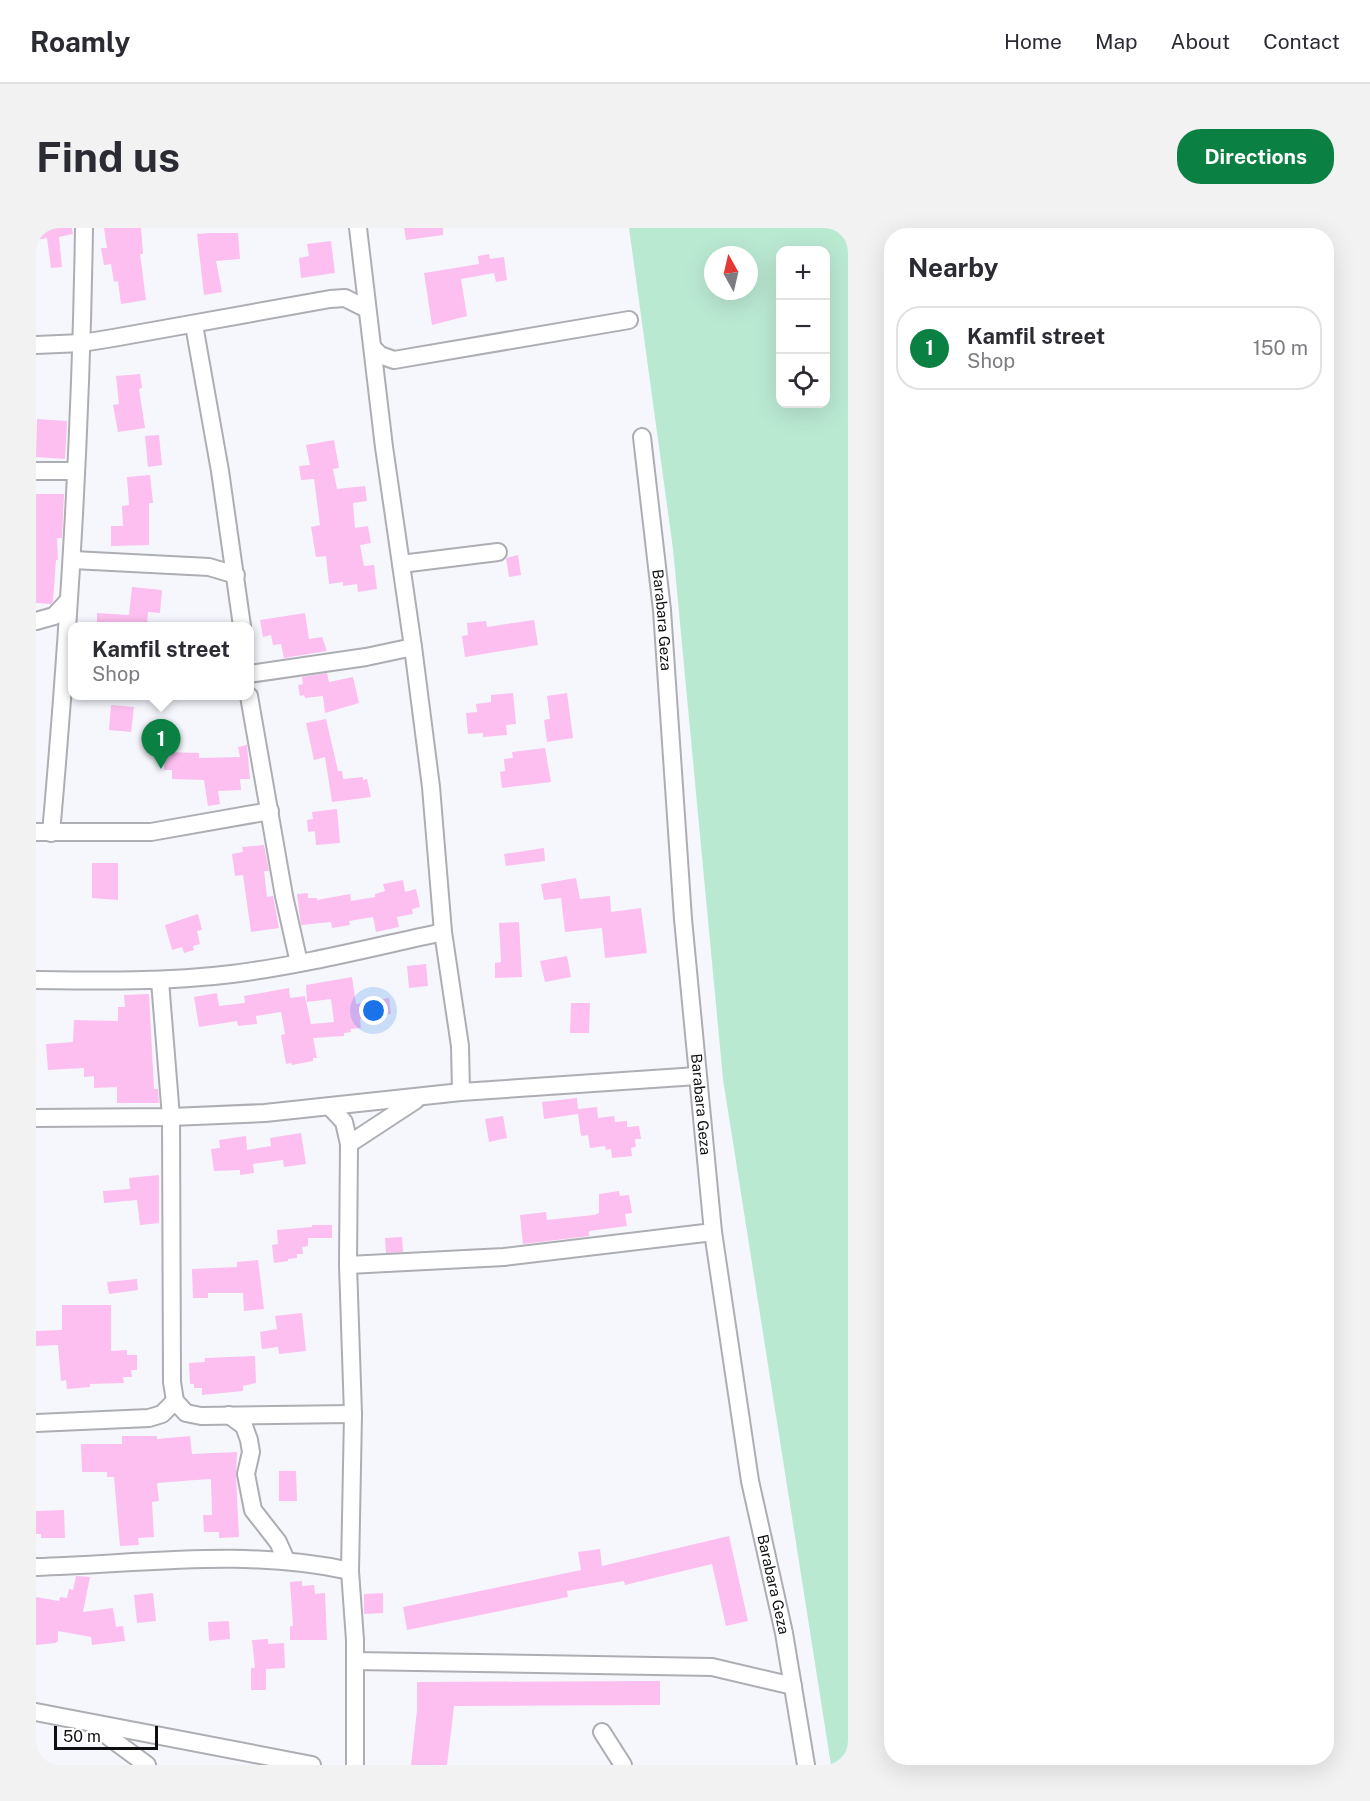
<!DOCTYPE html>
<html lang="en">
<head>
<meta charset="utf-8">
<style>
	:root { --surface:#fff; --page:#f2f2f3; --text:#2b2b33; --muted:#7c7c81; --line:#e1e1e2; --accent:#0b8043 }
	body { margin:0; font-family:"Public Sans",sans-serif; background:var(--page); color:var(--text) }
	.controls { position:absolute; right:18px; top:18px; display:grid; overflow:hidden; border-radius:12px; box-shadow:0 6px 24px #0002 }
	.controls button { width:54px; height:54px; display:grid; place-items:center; padding:0; border:0; border-bottom:2px solid var(--line); background:var(--surface); color:var(--text); font:30px sans-serif }
	.compass { position:absolute; left:668px; top:18px; width:54px; height:54px; border-radius:50%; background:var(--surface); box-shadow:0 6px 24px #0002; rotate:352deg }
	.scale { position:absolute; left:18px; bottom:15px; width:104px; box-sizing:border-box; padding-left:6px; border:3px solid #0f0f11; border-top:0; font-size:16px; line-height:21px; white-space:nowrap; color:#0f0f11; -webkit-text-stroke:4px #fff; paint-order:stroke }
	.you { position:absolute; left:338px; top:783px; width:21px; height:21px; margin:-15px; border:4px solid #fff; border-radius:50%; background:#1a73e8; box-shadow:0 0 0 9px #1a73e833 }
	.badge { display:grid; place-items:center; width:39px; height:39px; border-radius:50%; background:var(--accent); color:#fff; font-size:20px; font-weight:700 }
	.pin { position:absolute; translate:-50% -50px; filter:drop-shadow(0 2px 3px #0008) }
	.pin::after { content:''; position:absolute; top:32px; width:21px; height:18px; background:inherit; clip-path:polygon(0 0,100% 0,50% 100%) }
	.popup { position:absolute; left:32px; top:394px; width:186px; height:78px; box-sizing:border-box; display:grid; place-content:center; border-radius:12px; background:var(--surface); filter:drop-shadow(0 2px 4px #0005); font-size:20px; white-space:nowrap; color:var(--muted) }
	.popup b { font-size:22px; color:var(--text) }
	.popup::after { content:''; position:absolute; left:50%; top:100%; margin-left:-12px; border:12px solid transparent; border-top-color:var(--surface) }
	.list { margin:0; padding:0; list-style:none }
	h2 { display:flex; justify-content:space-between; align-items:center; height:78px; margin:0; padding:0 24px; font-size:26px }
	h2 small { font-size:20px; font-weight:400; color:var(--muted) }
	.list li { display:grid; grid-template-columns:39px 1fr auto; gap:18px; align-items:center; box-sizing:border-box; height:84px; margin:0 12px 12px; padding:0 12px; border:2px solid var(--line); border-radius:24px }
	.list b { display:block; font-size:22px; white-space:nowrap }
	.list p { margin:0; font-size:20px; white-space:nowrap; color:var(--muted) }
	.list em { font-size:20px; font-style:normal; color:var(--muted) }
	.icon { flex:none; width:33px; height:33px; fill:none; stroke:currentColor; stroke-width:2; stroke-linecap:round; stroke-linejoin:round }
	.map { position:relative; flex:none; width:812px; height:1537px; overflow:hidden; border-radius:24px }
	header { display:flex; align-items:center; gap:36px; box-sizing:border-box; height:84px; padding:0 30px; background:var(--surface); border-bottom:2px solid var(--line) }
	header strong { font-size:28px }
	nav { display:flex; gap:33px; margin-inline-start:auto; font-size:21px }
	.intro { display:flex; align-items:center; justify-content:space-between; box-sizing:border-box; height:144px; padding:0 36px }
	h1 { margin:0; font-size:42px }
	.button { padding:15px 27px; border-radius:24px; background:var(--accent); color:#fff; font-size:21px; font-weight:700 }
	main { display:flex; gap:36px; padding:0 36px }
	aside { flex:1; background:var(--surface); border-radius:24px; box-shadow:0 6px 24px #0002 }
	.map>svg:first-child { display:block }
	.green { fill:#bae9d2; fill-rule:evenodd }
	.building { fill:#fcbfef }
	.lines { fill:none; stroke-linecap:round; stroke-linejoin:round }
	.minor-casing { stroke:#acaeb3; stroke-width:20 }
	.minor { stroke:#fff; stroke-width:16 }
	.labels { text-anchor:middle; stroke-width:4.5; stroke-linejoin:round; paint-order:stroke }
	.street-label { font-size:15px; fill:#0f0f11; stroke:#fff }
</style>
</head>
<body>
<header>
<strong>Roamly</strong>
<nav><a>Home</a><a>Map</a><a>About</a><a>Contact</a></nav>
</header>
<div class="intro"><h1>Find us</h1><a class="button">Directions</a></div>
<main>
<div class="map">
<svg width="812" height="1537" viewBox="0 0 812 1537">
	<rect width="100%" height="100%" fill="#f5f7fd"/>
	<path class="green" d="M593 0H812V1537H795L687 851 637 321ZM744 22H790V176H744ZM677 27H713V63H677Z"/>
	<path class="building" d="M0 0H36L37 6 23 9 26 39 15 40 11 10 0 12Z
		M68 0H105L107 26H104L110 72 85 76 82 53 78 54 75 36 68 37 65 20H71Z
		M368 0H407V7L370 12Z
		M174 5H202L204 31 180 33 186 64 168 67 161 6Z
		M295 13 299 45 265 50 263 30 273 28 271 16Z
		M453 26 454 31 468 29 471 52 460 54 458 45 425 51 431 88 396 97 388 45 443 36 442 28Z
		M104 146 106 160 103 161 109 200 82 204 77 177 83 176 80 148Z
		M1 191 31 193 29 231 0 229Z
		M123 207 126 237 112 239 109 208Z
		M298 212 303 240 297 241 301 261 329 258 331 273 317 275 319 300 332 298 335 315 324 317 328 338 338 337 341 361 322 364 321 356 307 358V354L293 356 290 328 280 329 275 299 284 297 278 251 265 252 263 238 274 237 270 217Z
		M114 247 117 275H113V317L75 318V298H87L86 278 93 277 91 249Z
		M0 266H28L26 310H21L22 332H20L17 373 15 376 0 375Z
		M482 327 485 347 473 349 470 330Z
		M96 359 126 362 124 385 112 384 111 399H61V385L93 387Z
		M269 385 273 411 286 409 291 423 248 430 245 416 237 417 235 407 227 409 224 392Z
		M498 392 502 417 429 429 426 408 432 407 431 395 450 393 451 399Z
		M291 445 293 454 317 449 323 475 289 485 287 468 269 470 268 467 264 468 262 457 267 456 266 449Z
		M477 465 480 496 470 497 471 507 447 509V505L432 506 430 485 441 484 440 476 455 474V467Z
		M531 465 537 510 511 514 508 492 514 491 511 468Z
		M75 477 98 479 95 504 73 502Z
		M290 491 302 543H306L307 551 327 549V552L331 551 335 569 296 574 289 529 278 532 270 495Z
		M211 517 214 551H204L205 562 182 563 184 576 172 578 168 552 136 551V542H128L129 524 163 525V530L204 529 202 519Z
		M509 520 515 554 466 560 464 544 469 543 468 531 477 530 476 524Z
		M301 581 304 615 280 617 279 603 272 604 271 592 277 591 276 584Z
		M228 617 233 643H228L231 669 237 668 243 700 215 704 207 647 199 648 196 626 207 624 206 619Z
		M508 620 509 633 470 638 468 626Z
		M56 635H82V672L56 670Z
		M540 650 544 671 574 668 575 684 605 680 611 725 569 730 566 700 529 704 525 670 508 672 505 656Z
		M367 652 369 664 380 661 384 679 376 681 377 686 361 689 363 699 340 704 337 689 313 693 314 697 296 700 295 694 265 697 261 666 272 665V670H281V672L314 666 315 673 339 669V666L349 663 347 656Z
		M162 686 166 702 161 703 164 716 157 718 158 722 148 725 146 719 136 722 129 697Z
		M483 694 486 749 459 750V735L465 734 463 695Z
		M531 728 535 749 509 754 504 733Z
		M390 736 392 758 373 760 371 738Z
		M316 749 320 776 353 770 355 786 324 791 325 800 314 801 315 804 308 805V808L277 810 281 830H277V833L256 837 255 835 250 836 245 807 249 806 245 784 220 788 221 796 202 798 201 793 163 799 158 769 181 765 183 778 209 775 208 768 253 760 254 770 269 768 275 796 298 794 295 771 271 774 270 757Z
		M113 766 118 861H122L123 875H81V859L58 860V848L48 849V840L12 842 10 816 37 814 38 792 82 793V779H89L88 767Z
		M535 775H554L553 805H534Z
		M541 870 542 881 561 879 562 890 578 888 579 894 591 893V899L603 898 605 911H599L600 919 595 920 596 928 576 930 575 921 570 922 569 918 554 920 552 907 545 908 542 886 508 891 506 874Z
		M467 888 471 910 453 914 449 891Z
		M265 905 270 936 248 939 247 932 217 936 218 945 204 947V942L178 943 175 921 184 920 183 912 210 908 211 922 235 918 234 910Z
		M123 947V995L104 997 101 972 68 975 67 963 94 961 93 950Z
		M583 963 584 968 593 967 596 985 589 986 591 998 553 1003V1008L487 1016 484 987 510 984 511 992 558 987 563 985V966Z
		M276 997H296V1010H272V1018L266 1019 267 1026H261V1030L252 1031V1033L238 1035 236 1017 242 1016 241 1002 276 999Z
		M366 1009 367 1024 350 1025 349 1010Z
		M222 1032 228 1081 208 1083 207 1065H172V1070H157L156 1041 201 1039V1034Z
		M101 1051 102 1062 73 1066 71 1054Z
		M26 1077H75V1123L91 1122V1127H101V1142H95L96 1149H87L88 1155 54 1156V1159L31 1161 30 1152 25 1153 22 1117 0 1118V1103L26 1102Z
		M266 1085 270 1123 243 1126 242 1119 226 1121 224 1104 241 1101 239 1088Z
		M219 1128 220 1155 207 1158V1163L166 1167V1160H158V1156H154L153 1135 169 1134V1130Z
		M86 1208H121V1211L154 1208 156 1226 201 1224 200 1248 203 1309 183 1310V1304H168L167 1287H176L175 1251 160 1252 121 1255 123 1273 116 1274 118 1309 102 1310 103 1317 84 1318 78 1249H71V1244H46L45 1216H86Z
		M243 1243H260L261 1273H243Z
		M28 1282 29 1310H5V1306H0V1283Z
		M693 1308 712 1393 690 1398 676 1336 589 1357 588 1353 531 1363 532 1369 371 1402 367 1379 545 1342 542 1324 564 1321 566 1338Z
		M40 1348 54 1349 47 1384 77 1380 80 1399 87 1398 89 1413 56 1417 55 1409 22 1403V1413L20 1415 0 1417V1369L23 1373 24 1369 31 1370 33 1361 37 1362Z
		M266 1353V1358L278 1357 279 1366 289 1365 291 1412H254V1398H257L254 1354Z
		M117 1365 120 1393 101 1395 98 1367Z
		M347 1365V1385L328 1386V1366Z
		M193 1393 194 1411 173 1413 172 1394Z
		M232 1411V1416L248 1415 249 1440 230 1441V1462H215V1440H219L216 1412Z
		M624 1453V1477L418 1478 411 1537H375L381 1482V1454Z"/>
	<g class="lines">
		<g class="minor-casing">
			<g id="minor">
				<path d="M322 0 348 219 377 419 395 559 407 704 424 818 425 864"/>
				<path d="M158 97 184 243 206 398"/>
				<path d="M0 117 46 115 77 110 294 71 309 70 331 81"/>
				<path d="M337 120 344 127 358 132 593 92"/>
				<path id="s1" d="M606 209 626 382 647 691 677 1004 714 1253 748 1405 770 1537"/>
				<path d="M0 243H39"/>
				<path d="M37 332 173 339 200 347"/>
				<path d="M365 336 462 324"/>
				<path d="M0 393 18 388 32 373"/>
				<path d="M213 446 330 429 377 419"/>
				<path d="M213 468 248 668 263 735"/>
				<path d="M0 604H115L234 583"/>
				<path d="M15 605C33 404 45 202 48 0"/>
				<path d="M0 752C66 753 131 754 196 746 268 737 337 719 407 704"/>
				<path d="M124 753 135 889 136 1154 139 1173 150 1185 165 1188 317 1186"/>
				<path d="M294 879 308 894 313 916 312 1037 317 1186 314 1343 319 1412V1537"/>
				<path d="M0 890 135 889 229 885 425 864 661 848"/>
				<path d="M313 916 380 872"/>
				<path d="M312 1037 468 1029 677 1004"/>
				<path d="M193 1187 208 1198 213 1212 215 1224 210 1246 217 1282 242 1314 250 1332"/>
				<path d="M0 1195 113 1190 126 1186 139 1173"/>
				<path d="M0 1339C105 1336 211 1320 314 1343"/>
				<path d="M319 1433 676 1439 757 1458"/>
				<path d="M0 1484 276 1537"/>
				<path d="M58 1498 111 1537"/>
				<path d="M566 1504 587 1537"/>
			</g>
		</g>
		<use href="#minor" class="minor"/>
	</g>
	<g class="labels">
		<g class="street-label">
			<text dy="5" stroke="none"><textPath href="#s1" startOffset="184">Barabara Geza</textPath></text>
			<text dy="5" stroke="none"><textPath href="#s1" startOffset="670">Barabara Geza</textPath></text>
			<text dy="5" stroke="none"><textPath href="#s1" startOffset="1156">Barabara Geza</textPath></text>
		</g>
	</g>
</svg>
<div class="controls">
<button>+</button>
<button>−</button>
<button><svg class="icon" aria-label="locate" viewBox="0 0 24 24"><circle cx="12" cy="12" r="6"/><path d="M12 2v4M12 18v4M2 12h4M18 12h4"/></svg></button>
</div>
<svg class="compass" viewBox="-18 -18 36 36"><path d="M0-13l5 13h-10z" fill="#e53935"/><path d="M0 13l5-13h-10z" fill="#7c7c81"/></svg>
<div class="scale">50 m</div>
<div class="you"></div>
<div class="pin badge" style="left:125px;top:541px">1</div>
<div class="popup"><b>Kamfil street</b>Shop</div>
</div>
<aside>
<h2>Nearby<small></small></h2>
<ul class="list">
<li><span class="badge">1</span><div><b>Kamfil street</b><p>Shop</p></div><em>150 m</em></li>
</ul>
</aside>
</main>
</body>
</html>
